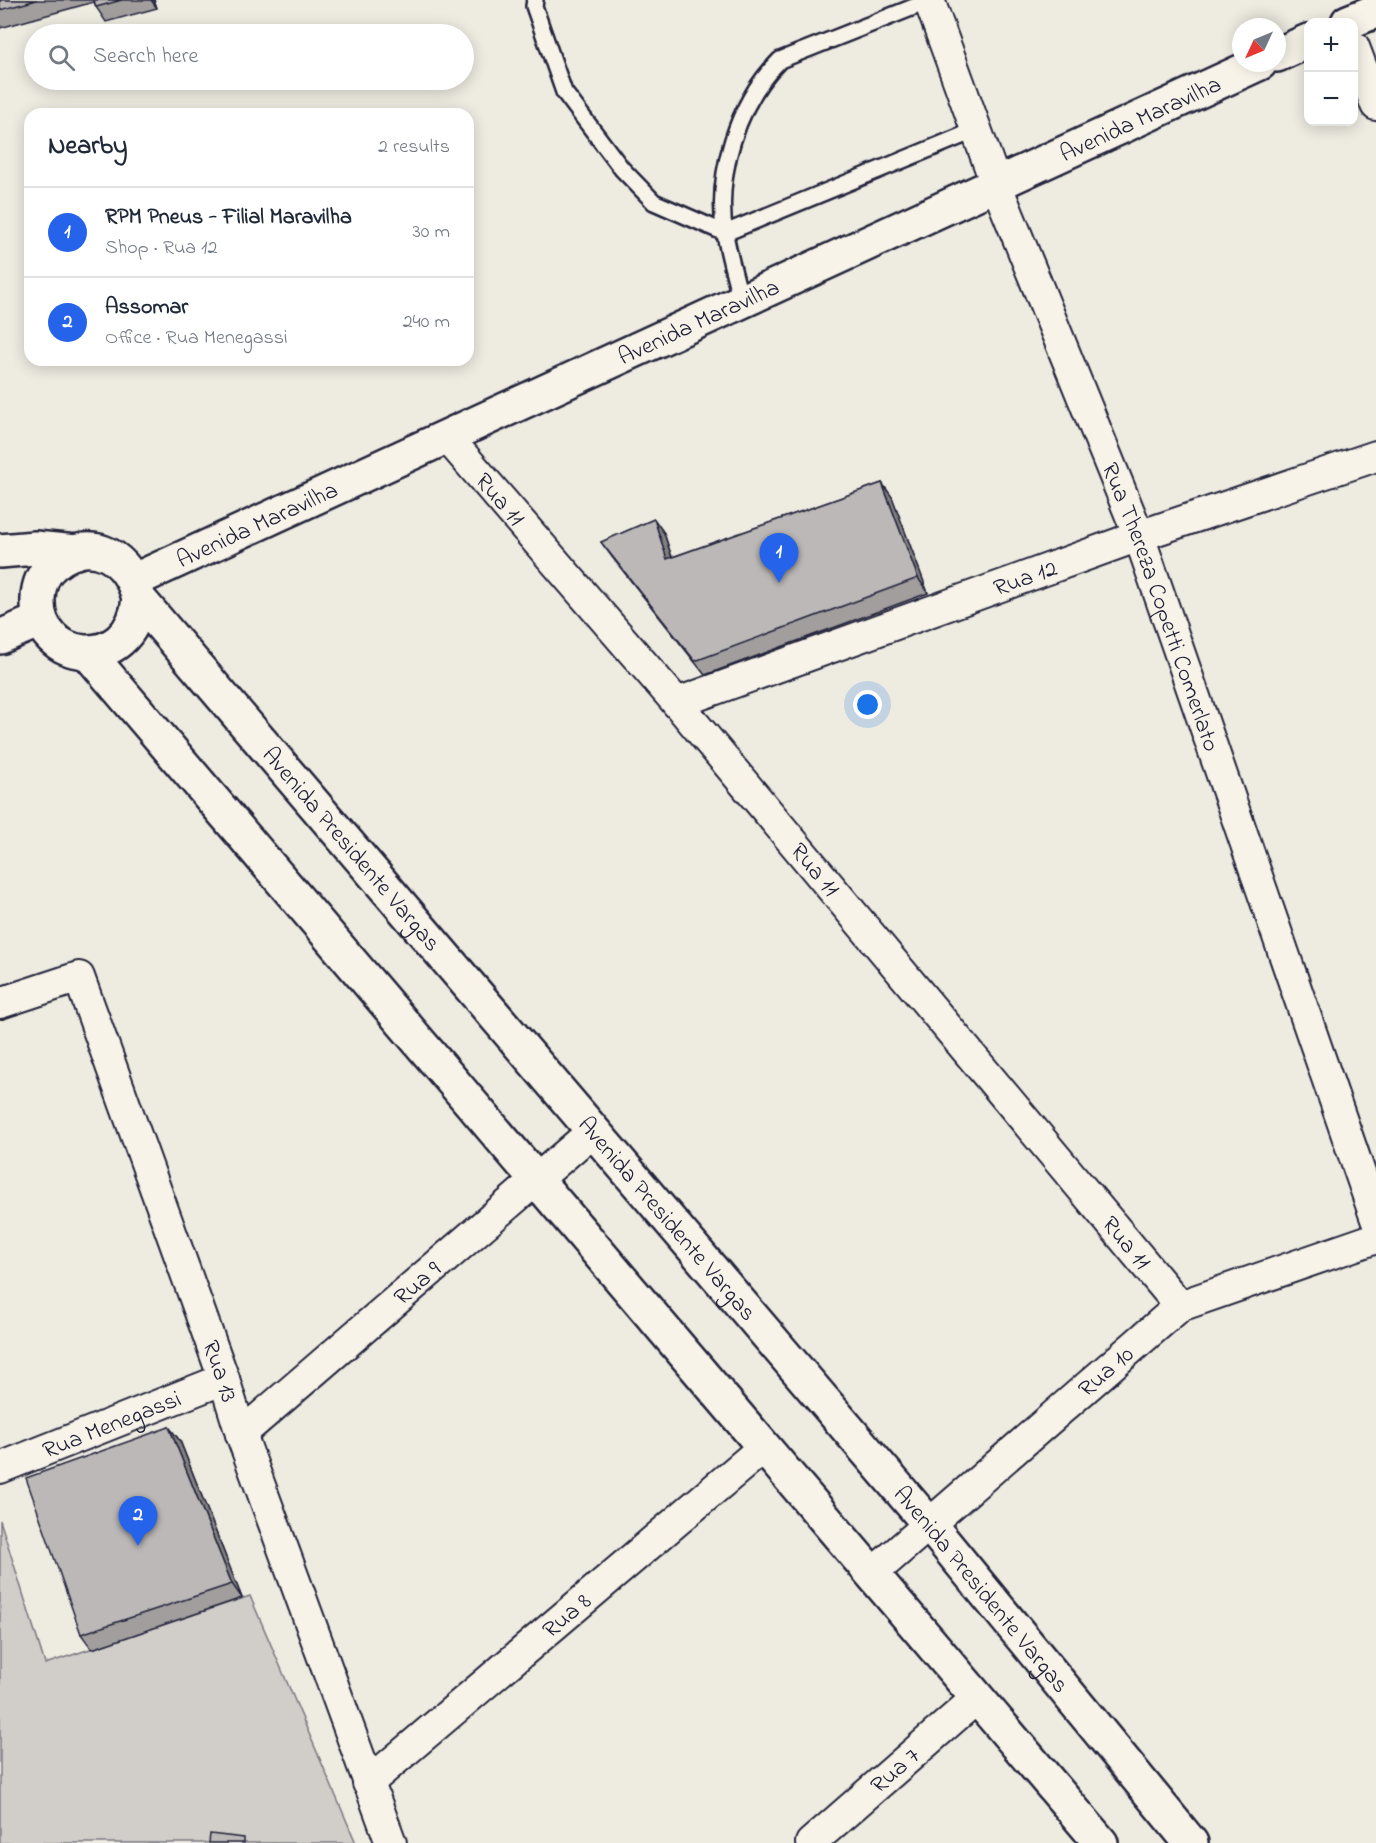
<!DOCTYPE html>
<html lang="en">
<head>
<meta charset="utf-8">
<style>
	:root { --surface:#fff; --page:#f2f2f3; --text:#1f2937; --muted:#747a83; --line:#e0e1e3; --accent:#2563eb }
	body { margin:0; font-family:"Indie Flower",sans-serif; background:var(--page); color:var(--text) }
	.controls { position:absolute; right:18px; top:18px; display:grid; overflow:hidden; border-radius:12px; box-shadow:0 3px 15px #0003 }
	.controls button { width:54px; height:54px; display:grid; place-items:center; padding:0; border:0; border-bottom:2px solid var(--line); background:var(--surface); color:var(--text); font:30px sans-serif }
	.compass { position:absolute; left:1232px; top:18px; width:54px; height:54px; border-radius:50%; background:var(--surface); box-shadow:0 3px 15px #0003; rotate:226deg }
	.you { position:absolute; left:868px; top:705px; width:21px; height:21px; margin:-15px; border:4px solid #fff; border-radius:50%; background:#1a73e8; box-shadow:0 0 0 9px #1a73e833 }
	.badge { display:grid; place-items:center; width:39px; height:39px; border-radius:50%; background:var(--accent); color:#fff; font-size:20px; font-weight:700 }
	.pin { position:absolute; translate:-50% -50px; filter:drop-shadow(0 2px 3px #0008) }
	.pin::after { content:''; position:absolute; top:32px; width:21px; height:18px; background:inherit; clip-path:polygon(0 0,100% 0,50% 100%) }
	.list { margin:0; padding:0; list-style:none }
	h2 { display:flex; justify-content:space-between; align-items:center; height:78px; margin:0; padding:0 24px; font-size:26px }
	h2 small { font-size:20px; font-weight:400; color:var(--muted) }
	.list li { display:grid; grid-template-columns:39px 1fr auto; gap:18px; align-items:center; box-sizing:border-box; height:90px; padding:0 24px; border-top:2px solid var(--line) }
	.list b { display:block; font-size:22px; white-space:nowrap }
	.list p { margin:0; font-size:20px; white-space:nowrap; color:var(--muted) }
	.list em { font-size:20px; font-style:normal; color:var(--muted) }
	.icon { flex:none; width:33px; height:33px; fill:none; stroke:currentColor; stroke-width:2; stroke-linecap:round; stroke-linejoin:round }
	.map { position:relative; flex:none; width:1376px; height:1843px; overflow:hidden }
	.search { position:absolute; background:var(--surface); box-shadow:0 3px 15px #0003; left:24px; top:24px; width:450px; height:66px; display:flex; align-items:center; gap:15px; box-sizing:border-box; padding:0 21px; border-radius:33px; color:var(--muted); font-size:22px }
	.panel { position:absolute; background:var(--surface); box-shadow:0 3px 15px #0003; left:24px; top:108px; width:450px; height:258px; border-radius:18px }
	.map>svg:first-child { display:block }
	.green { fill:#d1cdc9; stroke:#7a7882; stroke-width:1.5 }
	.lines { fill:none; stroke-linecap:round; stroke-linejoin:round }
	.lane-casing { stroke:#22223b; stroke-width:20 }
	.street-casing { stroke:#22223b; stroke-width:34 }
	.secondary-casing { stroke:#22223b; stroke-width:38 }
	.lane { stroke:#f7f3e8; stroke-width:15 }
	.street { stroke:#f7f3e8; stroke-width:30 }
	.secondary { stroke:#f7f3e8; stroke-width:33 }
	.wall { fill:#a19e9d; stroke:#22223b; stroke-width:1.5 }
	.shaded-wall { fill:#838180; stroke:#22223b; stroke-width:1.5 }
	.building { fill:#bbb8b7; stroke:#22223b; stroke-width:1.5 }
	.labels { text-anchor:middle; stroke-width:6; stroke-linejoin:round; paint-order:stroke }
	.street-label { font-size:24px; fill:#22223b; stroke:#f7f3e8 }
</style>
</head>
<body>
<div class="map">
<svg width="1376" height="1843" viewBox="0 0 1376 1843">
	<rect width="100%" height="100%" fill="#eeebe1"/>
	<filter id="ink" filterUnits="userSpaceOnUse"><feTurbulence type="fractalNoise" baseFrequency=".0167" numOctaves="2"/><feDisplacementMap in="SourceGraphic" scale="12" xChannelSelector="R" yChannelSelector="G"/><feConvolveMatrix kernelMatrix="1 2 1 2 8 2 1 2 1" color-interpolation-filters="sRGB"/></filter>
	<g filter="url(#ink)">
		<path class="green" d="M0 1520 45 1664 250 1596 356 1843H0Z"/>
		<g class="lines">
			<g class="lane-casing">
				<path id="lane" d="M535 0 534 6 564 92 622 169 654 202 725 233 976 130
					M741 302C736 279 729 257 725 234 715 176 737 102 780 60L929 1"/>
			</g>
			<g class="street-casing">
				<g id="street">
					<path id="s1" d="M929 0 996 184 1139 536 1376 1219"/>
					<path d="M1354 47 1376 105"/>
					<path id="s2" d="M447 437 677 703 1180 1306"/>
					<path id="s3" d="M677 703 1139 536 1376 456"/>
					<path id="s4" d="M0 1003 79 977 224 1379 241 1434 391 1843"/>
					<path id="s5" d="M241 1434 593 1131"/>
					<path id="s6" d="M0 1468 224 1379"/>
					<path id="s7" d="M873 1573 1180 1306 1376 1238"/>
					<path id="s8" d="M368 1783 764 1447"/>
					<path id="s9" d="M811 1843 978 1697"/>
				</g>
			</g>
			<g class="secondary-casing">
				<g id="secondary">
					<path d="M1348 22 1376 11"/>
					<path d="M1277 55 1308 41"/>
					<path d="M0 551 35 548 76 552"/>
					<path id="s10" d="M135 580 1260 63"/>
					<path id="s11" d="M139 599C131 676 35 663 38 599 38 585 44 571 55 563 92 533 130 558 139 599L929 1524 1191 1843"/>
					<path d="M0 637 40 620"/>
					<path d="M88 653 1101 1843"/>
				</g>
			</g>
			<use href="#lane" class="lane"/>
			<use href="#street" class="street"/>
			<use href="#secondary" class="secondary"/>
		</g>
		<path class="wall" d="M0 0H154L157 8 106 22 96 7 94 2 0 28Z
			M882 483 892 497 928 593 705 675 612 557 601 542 654 519 664 533 672 557Z
			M169 1427 180 1441 242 1598 92 1649 81 1634Z"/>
		<path class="shaded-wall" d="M151 0H154L157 8Z
			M882 483 892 497 928 593 918 578Z
			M654 519 664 533 677 574 667 559Z
			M169 1427 180 1441 242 1598 232 1584Z"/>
		<path class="building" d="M0 0H37L0 10Z
			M94 0H122L96 7Z
			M882 483 918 578 695 661 601 542 654 519 667 559Z
			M169 1427 232 1584 81 1634 26 1478Z
			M210 1834 244 1838V1843H209Z"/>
	</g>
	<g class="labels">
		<g class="street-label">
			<text dy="8" stroke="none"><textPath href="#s10" startOffset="1106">Avenida Maravilha</textPath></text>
			<text dy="8" stroke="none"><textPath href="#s10" startOffset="620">Avenida Maravilha</textPath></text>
			<text dy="8" stroke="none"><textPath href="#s2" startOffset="82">Rua 11</textPath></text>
			<text dy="8" stroke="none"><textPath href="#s10" startOffset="134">Avenida Maravilha</textPath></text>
			<text dy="8" stroke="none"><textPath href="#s3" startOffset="370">Rua 12</textPath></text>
			<text dy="8" stroke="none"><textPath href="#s1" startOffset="650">Rua Thereza Copetti Comerlato</textPath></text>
			<text dy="8" stroke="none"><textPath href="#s11" startOffset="645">Avenida Presidente Vargas</textPath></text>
			<text dy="8" stroke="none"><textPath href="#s2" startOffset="568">Rua 11</textPath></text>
			<text dy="8" stroke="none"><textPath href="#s11" startOffset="1131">Avenida Presidente Vargas</textPath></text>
			<text dy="8" stroke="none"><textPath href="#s2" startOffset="1054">Rua 11</textPath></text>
			<text dy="8" stroke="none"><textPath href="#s5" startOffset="232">Rua 9</textPath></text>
			<text dy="8" stroke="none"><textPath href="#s4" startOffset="502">Rua 13</textPath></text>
			<text dy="8" stroke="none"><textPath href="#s7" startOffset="308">Rua 10</textPath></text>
			<text dy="8" stroke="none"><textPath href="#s6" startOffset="120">Rua Menegassi</textPath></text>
			<text dy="8" stroke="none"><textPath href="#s11" startOffset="1617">Avenida Presidente Vargas</textPath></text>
			<text dy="8" stroke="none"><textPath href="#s8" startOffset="260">Rua 8</textPath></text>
			<text dy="8" stroke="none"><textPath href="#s9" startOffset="111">Rua 7</textPath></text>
		</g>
	</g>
</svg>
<div class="controls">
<button>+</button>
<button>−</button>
</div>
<svg class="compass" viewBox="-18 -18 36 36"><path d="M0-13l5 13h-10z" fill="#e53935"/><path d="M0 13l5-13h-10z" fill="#747a83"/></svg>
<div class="you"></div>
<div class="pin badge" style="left:779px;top:583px">1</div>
<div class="pin badge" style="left:138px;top:1546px">2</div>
<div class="search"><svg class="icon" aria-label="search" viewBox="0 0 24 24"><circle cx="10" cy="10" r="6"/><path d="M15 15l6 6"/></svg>Search here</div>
<section class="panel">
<h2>Nearby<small>2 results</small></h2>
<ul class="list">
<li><span class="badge">1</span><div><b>RPM Pneus - Filial Maravilha</b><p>Shop · Rua 12</p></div><em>30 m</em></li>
<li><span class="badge">2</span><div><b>Assomar</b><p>Office · Rua Menegassi</p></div><em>240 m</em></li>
</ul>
</section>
</div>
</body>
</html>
